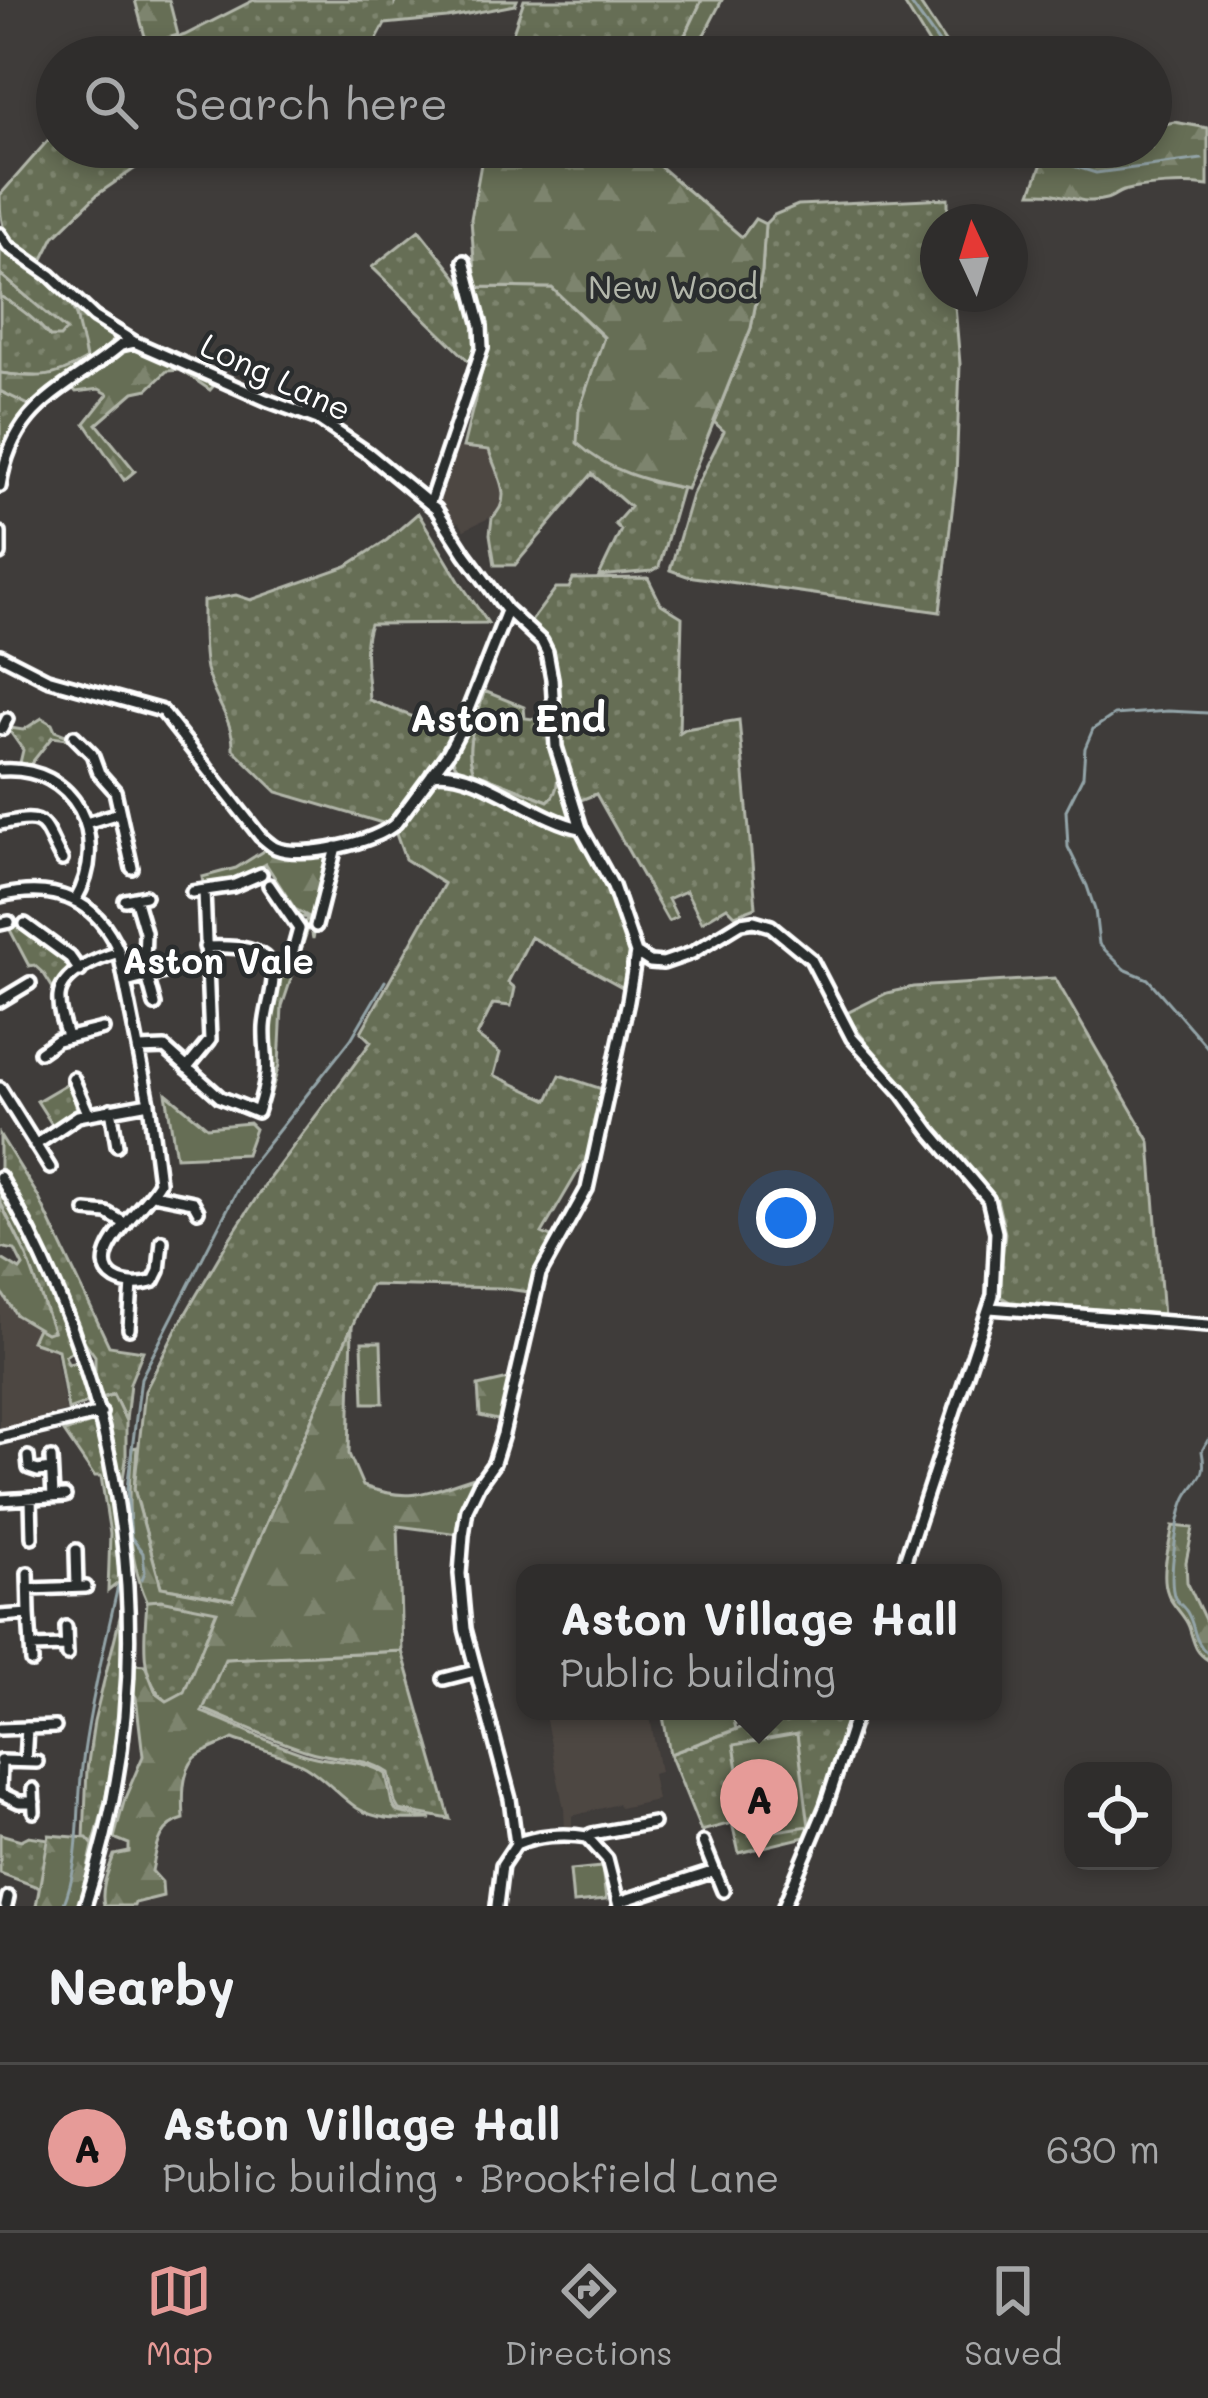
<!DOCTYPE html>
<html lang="en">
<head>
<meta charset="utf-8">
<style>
	:root { --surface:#2f2d2c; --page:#373534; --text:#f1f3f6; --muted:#a7a8a9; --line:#4a4948; --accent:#e69b98 }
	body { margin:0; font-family:Mali,sans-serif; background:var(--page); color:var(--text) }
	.controls { position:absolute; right:36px; bottom:36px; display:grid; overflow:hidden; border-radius:24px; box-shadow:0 6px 18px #0003 }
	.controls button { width:108px; height:108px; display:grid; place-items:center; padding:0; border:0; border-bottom:3px solid var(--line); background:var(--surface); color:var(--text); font:60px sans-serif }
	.compass { position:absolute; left:920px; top:204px; width:108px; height:108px; border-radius:50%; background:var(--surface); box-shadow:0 6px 18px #0003; rotate:356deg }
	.you { position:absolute; left:786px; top:1218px; width:42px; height:42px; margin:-30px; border:9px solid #fff; border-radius:50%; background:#1a73e8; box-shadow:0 0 0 18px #1a73e833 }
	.badge { display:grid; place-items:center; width:78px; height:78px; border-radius:50%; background:var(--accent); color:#111; font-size:39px; font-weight:700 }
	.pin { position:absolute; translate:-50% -99px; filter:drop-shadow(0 3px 6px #0008) }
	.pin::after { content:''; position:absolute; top:63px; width:42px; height:36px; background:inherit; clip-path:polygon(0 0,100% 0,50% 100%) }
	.popup { position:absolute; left:516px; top:1564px; width:486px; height:156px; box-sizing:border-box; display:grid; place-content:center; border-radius:24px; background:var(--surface); filter:drop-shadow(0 3px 9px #0005); font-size:39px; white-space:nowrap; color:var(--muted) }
	.popup b { font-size:45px; color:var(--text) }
	.popup::after { content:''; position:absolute; left:50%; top:100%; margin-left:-24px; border:24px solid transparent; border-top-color:var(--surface) }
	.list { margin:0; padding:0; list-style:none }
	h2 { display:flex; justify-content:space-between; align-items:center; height:156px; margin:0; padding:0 48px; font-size:51px }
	h2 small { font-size:39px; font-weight:400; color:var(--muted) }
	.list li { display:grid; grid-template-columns:78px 1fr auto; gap:36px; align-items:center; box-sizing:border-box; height:168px; padding:0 48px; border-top:3px solid var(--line) }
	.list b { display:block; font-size:45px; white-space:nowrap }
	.list p { margin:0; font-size:39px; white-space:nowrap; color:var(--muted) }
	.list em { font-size:39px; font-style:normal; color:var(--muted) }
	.icon { flex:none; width:66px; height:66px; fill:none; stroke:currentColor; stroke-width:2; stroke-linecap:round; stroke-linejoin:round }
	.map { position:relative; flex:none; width:1208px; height:1906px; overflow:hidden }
	.search { position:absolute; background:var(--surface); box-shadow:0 6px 18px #0003; left:36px; right:36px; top:36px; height:132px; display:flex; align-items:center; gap:30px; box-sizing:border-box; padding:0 42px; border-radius:66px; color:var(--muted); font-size:45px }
	.sheet { height:324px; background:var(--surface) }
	nav { display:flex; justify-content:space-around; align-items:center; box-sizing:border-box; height:168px; border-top:3px solid var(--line); background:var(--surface); font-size:33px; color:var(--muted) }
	nav a { display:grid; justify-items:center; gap:6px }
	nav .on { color:var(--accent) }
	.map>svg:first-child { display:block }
	.built { fill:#4d4642 }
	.grass { fill:url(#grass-dots); stroke:#b2b6aa; stroke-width:3 }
	.forest { fill:url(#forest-firs); stroke:#b2b6aa; stroke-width:3 }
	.garden { fill:#666e55; stroke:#b2b6aa; stroke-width:3 }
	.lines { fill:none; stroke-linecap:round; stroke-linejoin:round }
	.stream { stroke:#93a4a8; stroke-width:3 }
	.minor-casing { stroke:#fff; stroke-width:18 }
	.minor { stroke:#2a2d2e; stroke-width:9 }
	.labels { text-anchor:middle; stroke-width:9; stroke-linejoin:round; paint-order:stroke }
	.park-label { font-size:33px; fill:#b2b6aa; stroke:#2a2d2e }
	.street-label { font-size:33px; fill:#fff; stroke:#2a2d2e }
	.neighbourhood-label { font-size:36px; font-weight:bold; fill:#fff; stroke:#2a2d2e }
	.quarter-label { font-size:39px; font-weight:bold; fill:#fff; stroke:#2a2d2e }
</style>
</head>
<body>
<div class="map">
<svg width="1208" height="1906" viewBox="0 0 1208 1906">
	<defs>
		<pattern id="grass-dots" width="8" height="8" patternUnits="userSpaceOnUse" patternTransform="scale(3)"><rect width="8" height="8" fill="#666e55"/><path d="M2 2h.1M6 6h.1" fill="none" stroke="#7d846e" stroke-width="1.8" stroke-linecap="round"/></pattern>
		<pattern id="forest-firs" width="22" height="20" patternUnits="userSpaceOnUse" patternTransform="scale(3)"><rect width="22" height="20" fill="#666e55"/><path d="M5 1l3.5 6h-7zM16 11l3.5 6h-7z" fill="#7d846e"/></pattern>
	</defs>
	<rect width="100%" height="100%" fill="#3f3c3a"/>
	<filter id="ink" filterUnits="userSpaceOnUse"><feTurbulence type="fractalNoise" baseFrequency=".00833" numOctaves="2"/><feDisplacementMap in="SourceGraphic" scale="24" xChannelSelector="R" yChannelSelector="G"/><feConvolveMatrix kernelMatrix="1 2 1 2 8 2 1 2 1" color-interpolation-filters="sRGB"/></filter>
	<g filter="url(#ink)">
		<path class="built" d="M463 447 489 450 506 495 499 513 464 530 459 522 451 525 437 493 449 450Z
			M0 1290 16 1315 37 1328 32 1341 55 1350 66 1411 0 1430Z
			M544 1711H649L660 1772 652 1774 657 1800 620 1808 618 1804 572 1816V1830H565L564 1809Z"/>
		<path class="grass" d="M254 0H395V3L397 0H517L515 5 447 18 385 24 375 43 317 57H102L145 48 185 35Z
			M524 0H702L687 32 668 57H543V54L510 41Z
			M57 130V147H166L98 194 54 237 41 263C7 241 0 236 0 195Z
			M948 198V222H938V294H954L960 364 956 478 940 612 687 576 670 570 692 495 724 431 714 422 751 328 762 271 765 224 774 215 798 205Z
			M419 230 466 289C478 317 480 338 475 367L372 267Z
			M0 242C10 256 24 263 37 272 73 295 81 319 86 360 53 380 38 378 0 373V296C19 306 36 319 50 337L65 330 0 274Z
			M476 287 552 288 604 338 579 411 651 482 682 488 659 567 652 571 599 576 621 530 615 524 630 507 592 474 515 565H495L490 534 492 518C515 497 496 475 489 450L463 447 485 359 484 320Z
			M0 391 31 406 7 441 0 468Z
			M418 513 459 581 488 623 370 624C361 647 368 675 369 700L453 732 389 825 277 792 233 749C234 720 212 697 206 669 202 647 203 623 203 601L236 595 251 600 347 566 387 540Z
			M648 578 661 604 682 617 679 733 685 729 739 720 756 907 735 915 727 907 702 922 686 891 668 899 677 917 668 921 596 794 576 802C572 782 564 763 560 744 551 699 569 659 529 624L556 588H569L573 579Z
			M484 691 524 707 525 718 550 721C551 741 559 766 558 784 558 794 555 795 548 801L474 772C462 744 478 719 484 691Z
			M42 718 52 724 55 731 68 736 67 739 52 737 30 765 20 763 23 750 9 730 10 728 23 730Z
			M444 777C464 780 570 825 582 839 599 858 628 926 631 951 632 964 627 976 624 988L531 937 508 982 515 988 511 1006 493 1004 477 1036 500 1053 494 1075 548 1100 560 1075 605 1090 588 1164 583 1163 542 1233 555 1239 538 1268 529 1292 500 1288 370 1285 233 1600 161 1587 134 1489 145 1391 176 1330 230 1238 268 1180 371 1042 361 1032 444 884 405 859 396 834C409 812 419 785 444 777Z
			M295 909 309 917 310 923 282 1006 279 1065 268 1103 263 1101 271 1055 268 1025 276 992V975L302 935V924L307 920 305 917 296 918 292 912Z
			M16 925 42 940 69 962V971L54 990 44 974 34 965 29 966 9 928Z
			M1055 978 1150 1142 1163 1317 1010 1302 998 1295 1005 1233 997 1199 901 1087 847 1017V1013L887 993 913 987Z
			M68 1083 78 1111 53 1126 37 1101Z
			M0 1135 38 1196 109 1346 143 1351 130 1383 126 1421 113 1395 101 1398 95 1379V1356L80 1335 55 1270 0 1169Z
			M0 1184 26 1231 72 1335V1351L65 1356 68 1364 78 1362 93 1401 68 1410 58 1350 31 1341 37 1328 46 1333 53 1331 27 1257 0 1202Z
			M95 1422C111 1474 118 1525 122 1580L108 1591 110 1534 101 1476H94L64 1432Z
			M161 1600 217 1610 184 1692 168 1702C137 1679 145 1635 147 1601Z
			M123 1605C124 1689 118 1764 93 1845L84 1838 87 1770 94 1721Z
			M402 1651 450 1819 399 1810 395 1803 389 1773C364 1756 336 1760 308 1751 272 1740 238 1723 203 1709L224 1659Z
			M786 1711H852L809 1836 739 1853 732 1823 701 1831 670 1754Z
			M0 1834 21 1840 29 1836 49 1839 40 1888 0 1873Z"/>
		<path class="forest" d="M135 0H169L178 35 147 44Z
			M702 0H722L705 33 686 57H668L687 32Z
			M902 0H916L920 4 955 57H937Z
			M1174 122 1208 128V186C1185 183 1146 185 1123 191 1117 193 1112 198 1106 199 1089 204 1074 199 1059 195 1051 192 1040 193 1031 193L1041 166 1038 150 1034 147H1151V127Z
			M484 147H637L742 237 755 219 765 224 762 271 751 328 687 489C647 481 607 471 577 443L579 411 604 337 552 288 476 287 471 219Z
			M0 274 66 330 60 337H50C36 319 19 307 0 296Z
			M77 304 115 333 113 343 107 351 31 406 0 391V373C37 378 52 380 86 360 84 341 74 322 77 304Z
			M137 344 217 382 210 390 181 370 167 371 148 389 134 392 97 424 135 471 124 480 85 423 108 394 99 389 76 392 71 386 122 349Z
			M484 691C478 719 462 744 474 772L548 801C565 788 554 763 551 744L556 756 575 822 467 776C463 772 455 767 453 760 449 744 476 706 484 691Z
			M268 848 330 854 313 939 309 917 295 909 266 864 241 878 204 887 202 877 236 868Z
			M0 1202 27 1257 53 1331 46 1333 16 1315 0 1290V1258L20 1270 23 1266 15 1250 0 1247Z
			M352 1326 349 1454 363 1486C413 1504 429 1491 477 1476L464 1508 459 1534 398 1526 402 1651 225 1659 202 1712C238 1725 274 1746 311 1756 337 1763 363 1759 386 1774L392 1804 397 1812 432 1819C407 1819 379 1822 357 1808 338 1795 325 1778 305 1766 283 1754 257 1748 233 1739 222 1745 204 1750 195 1758 181 1773 183 1801 184 1819 158 1826 157 1848 152 1871L162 1882 163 1896 135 1903 134 1906H104C100 1889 108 1871 114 1855L129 1852V1844L114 1838 125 1798 143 1756 136 1697C128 1687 131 1676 134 1664L145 1665 156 1693 167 1701 184 1692 217 1611 161 1600 147 1601C126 1554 127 1498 132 1448L137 1447 134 1489 161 1587 233 1600Z
			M513 1378 502 1421 480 1416 478 1386Z
			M113 1394 126 1421V1460L122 1484 101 1399Z
			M1173 1526 1193 1528 1186 1562 1187 1582 1208 1626V1660C1194 1651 1194 1642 1189 1627 1185 1615 1172 1606 1168 1594 1160 1574 1169 1547 1173 1526Z
			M49 1835 87 1838 93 1845 80 1906H36Z"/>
		<path class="garden" d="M166 1093 207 1127 249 1123 255 1129 246 1154 176 1157Z
			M362 1342H381L383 1403H364Z
			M662 1711H732L736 1729 670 1754Z
			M797 1734 809 1826 749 1835 734 1745Z
			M602 1867 606 1900 573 1903 570 1870Z"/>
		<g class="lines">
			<path class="stream" d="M908 0 949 57
				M1044 147 1064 163 1096 173 1202 159
				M1208 713 1168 711 1114 715 1093 729 1085 748 1083 776 1066 810 1068 847 1087 886 1095 910 1099 944 1124 969 1148 979 1208 1048
				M1208 1440 1202 1451C1207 1477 1200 1475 1188 1494 1178 1510 1167 1580 1175 1598 1178 1603 1184 1607 1187 1612 1197 1629 1191 1638 1208 1654
				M142 1579 145 1572 143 1553 131 1537 127 1489 141 1378 248 1169 351 1039 385 981
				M63 1906C82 1861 76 1807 83 1759 91 1701 105 1643 118 1586"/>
			<g class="minor-casing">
				<path id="minor" d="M0 234 8 246 51 276 94 317 134 342
					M0 486C13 403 64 392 121 345L134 342 266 400 318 419 368 453 436 509 465 554 506 609 542 642 547 652 552 679 556 747 581 828 613 886 636 953
					M430 502 482 348 481 326 464 261
					M0 533V554
					M0 655 47 679 162 711 260 836C264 839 271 846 276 848 302 859 376 843 396 823L448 753 459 732 507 611
					M2 729 7 719
					M74 736 92 754 99 773 115 791 132 868
					M0 770C77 764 111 839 75 901
					M432 774C477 766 535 820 581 828
					M86 823 119 813
					M0 824C50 813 41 823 62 860
					M269 885 299 929 290 962 273 970
					M192 892 233 886 261 874
					M0 896C54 883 97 899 119 952L149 1103 159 1182C149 1204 80 1257 115 1279 127 1286 143 1285 154 1281L159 1271 162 1241
					M135 898 145 932 144 964 155 1005
					M125 900 145 896
					M0 924 9 922
					M25 924 70 957 80 971
					M316 926 336 847
					M636 953 650 962 663 963 692 953 741 923 754 921 771 926 811 959 852 1038 903 1094 930 1131 988 1199 996 1232 993 1295 901 1573
					M126 982 183 967 206 966
					M0 1001 30 983
					M67 1036C63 1024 58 1010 59 997 61 973 99 958 119 952
					M139 1049 165 1048 220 1097 257 1112C261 1100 265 1087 266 1075 268 1059 264 1043 265 1027 266 1011 272 995 273 980 275 944 229 946 205 947
					M40 1052 57 1040 103 1029
					M187 1068 210 1040 204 891
					M73 1078 88 1113
					M0 1088 50 1168
					M111 1109 117 1145
					M35 1145 78 1116 149 1103
					M0 1177C130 1401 167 1658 85 1906
					M153 1194 193 1202 198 1211
					M86 1211 107 1213 126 1224
					M990 1308 1208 1325
					M129 1329 132 1284
					M0 1437 101 1413
					M28 1457 29 1468 38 1471 51 1469
					M51 1458 53 1497
					M31 1498 32 1537
					M0 1500 65 1496
					M76 1550 77 1587
					M28 1573 29 1614
					M29 1589 86 1587
					M0 1616 29 1614 32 1662
					M66 1627 67 1655
					M31 1647 66 1646
					M444 1679 475 1671
					M0 1729 55 1727
					M0 1761 37 1762
					M25 1761 27 1728
					M33 1789 34 1812
					M0 1793 19 1802H34
					M0 1793 1 1761
					M587 1837 607 1859 619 1906
					M703 1842 723 1891
					M516 1844 510 1799 465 1629 460 1574 463 1535 467 1509 479 1484 494 1463 503 1434 540 1274 587 1189 628 1001 636 953
					M516 1844C536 1835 565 1833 587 1837L592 1834 653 1823
					M619 1902 715 1871
					M6 1906 8 1897
					M497 1906 502 1865 516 1844
					M784 1906 826 1806 857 1711"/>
			</g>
			<use href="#minor" class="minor"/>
		</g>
	</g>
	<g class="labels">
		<g class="park-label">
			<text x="673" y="299">New Wood</text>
		</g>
		<g class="street-label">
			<text transform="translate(276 377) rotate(25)" y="12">Long Lane</text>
		</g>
		<g class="neighbourhood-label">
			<text x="218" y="974">Aston Vale</text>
		</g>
		<g class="quarter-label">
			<text x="508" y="732">Aston End</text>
		</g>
	</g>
</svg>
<div class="controls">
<button><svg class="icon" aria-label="locate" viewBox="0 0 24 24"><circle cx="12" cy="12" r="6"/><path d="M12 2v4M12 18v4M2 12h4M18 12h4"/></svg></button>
</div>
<svg class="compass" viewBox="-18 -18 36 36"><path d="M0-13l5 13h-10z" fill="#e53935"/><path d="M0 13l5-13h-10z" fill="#a7a8a9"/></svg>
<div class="you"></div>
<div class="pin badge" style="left:759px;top:1858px">A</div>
<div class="popup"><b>Aston Village Hall</b>Public building</div>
<div class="search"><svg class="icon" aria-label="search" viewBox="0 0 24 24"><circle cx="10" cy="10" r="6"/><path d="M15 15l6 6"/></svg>Search here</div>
</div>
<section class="sheet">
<h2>Nearby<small></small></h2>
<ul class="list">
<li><span class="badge">A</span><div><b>Aston Village Hall</b><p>Public building · Brookfield Lane</p></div><em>630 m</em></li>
</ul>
</section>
<nav>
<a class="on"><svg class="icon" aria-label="map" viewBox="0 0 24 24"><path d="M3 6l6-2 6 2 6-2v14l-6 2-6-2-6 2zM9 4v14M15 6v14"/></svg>Map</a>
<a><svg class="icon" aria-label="directions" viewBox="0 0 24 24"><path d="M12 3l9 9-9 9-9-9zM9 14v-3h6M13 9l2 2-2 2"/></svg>Directions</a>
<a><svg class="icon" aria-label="saved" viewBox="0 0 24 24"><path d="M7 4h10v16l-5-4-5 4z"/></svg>Saved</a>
</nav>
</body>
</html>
